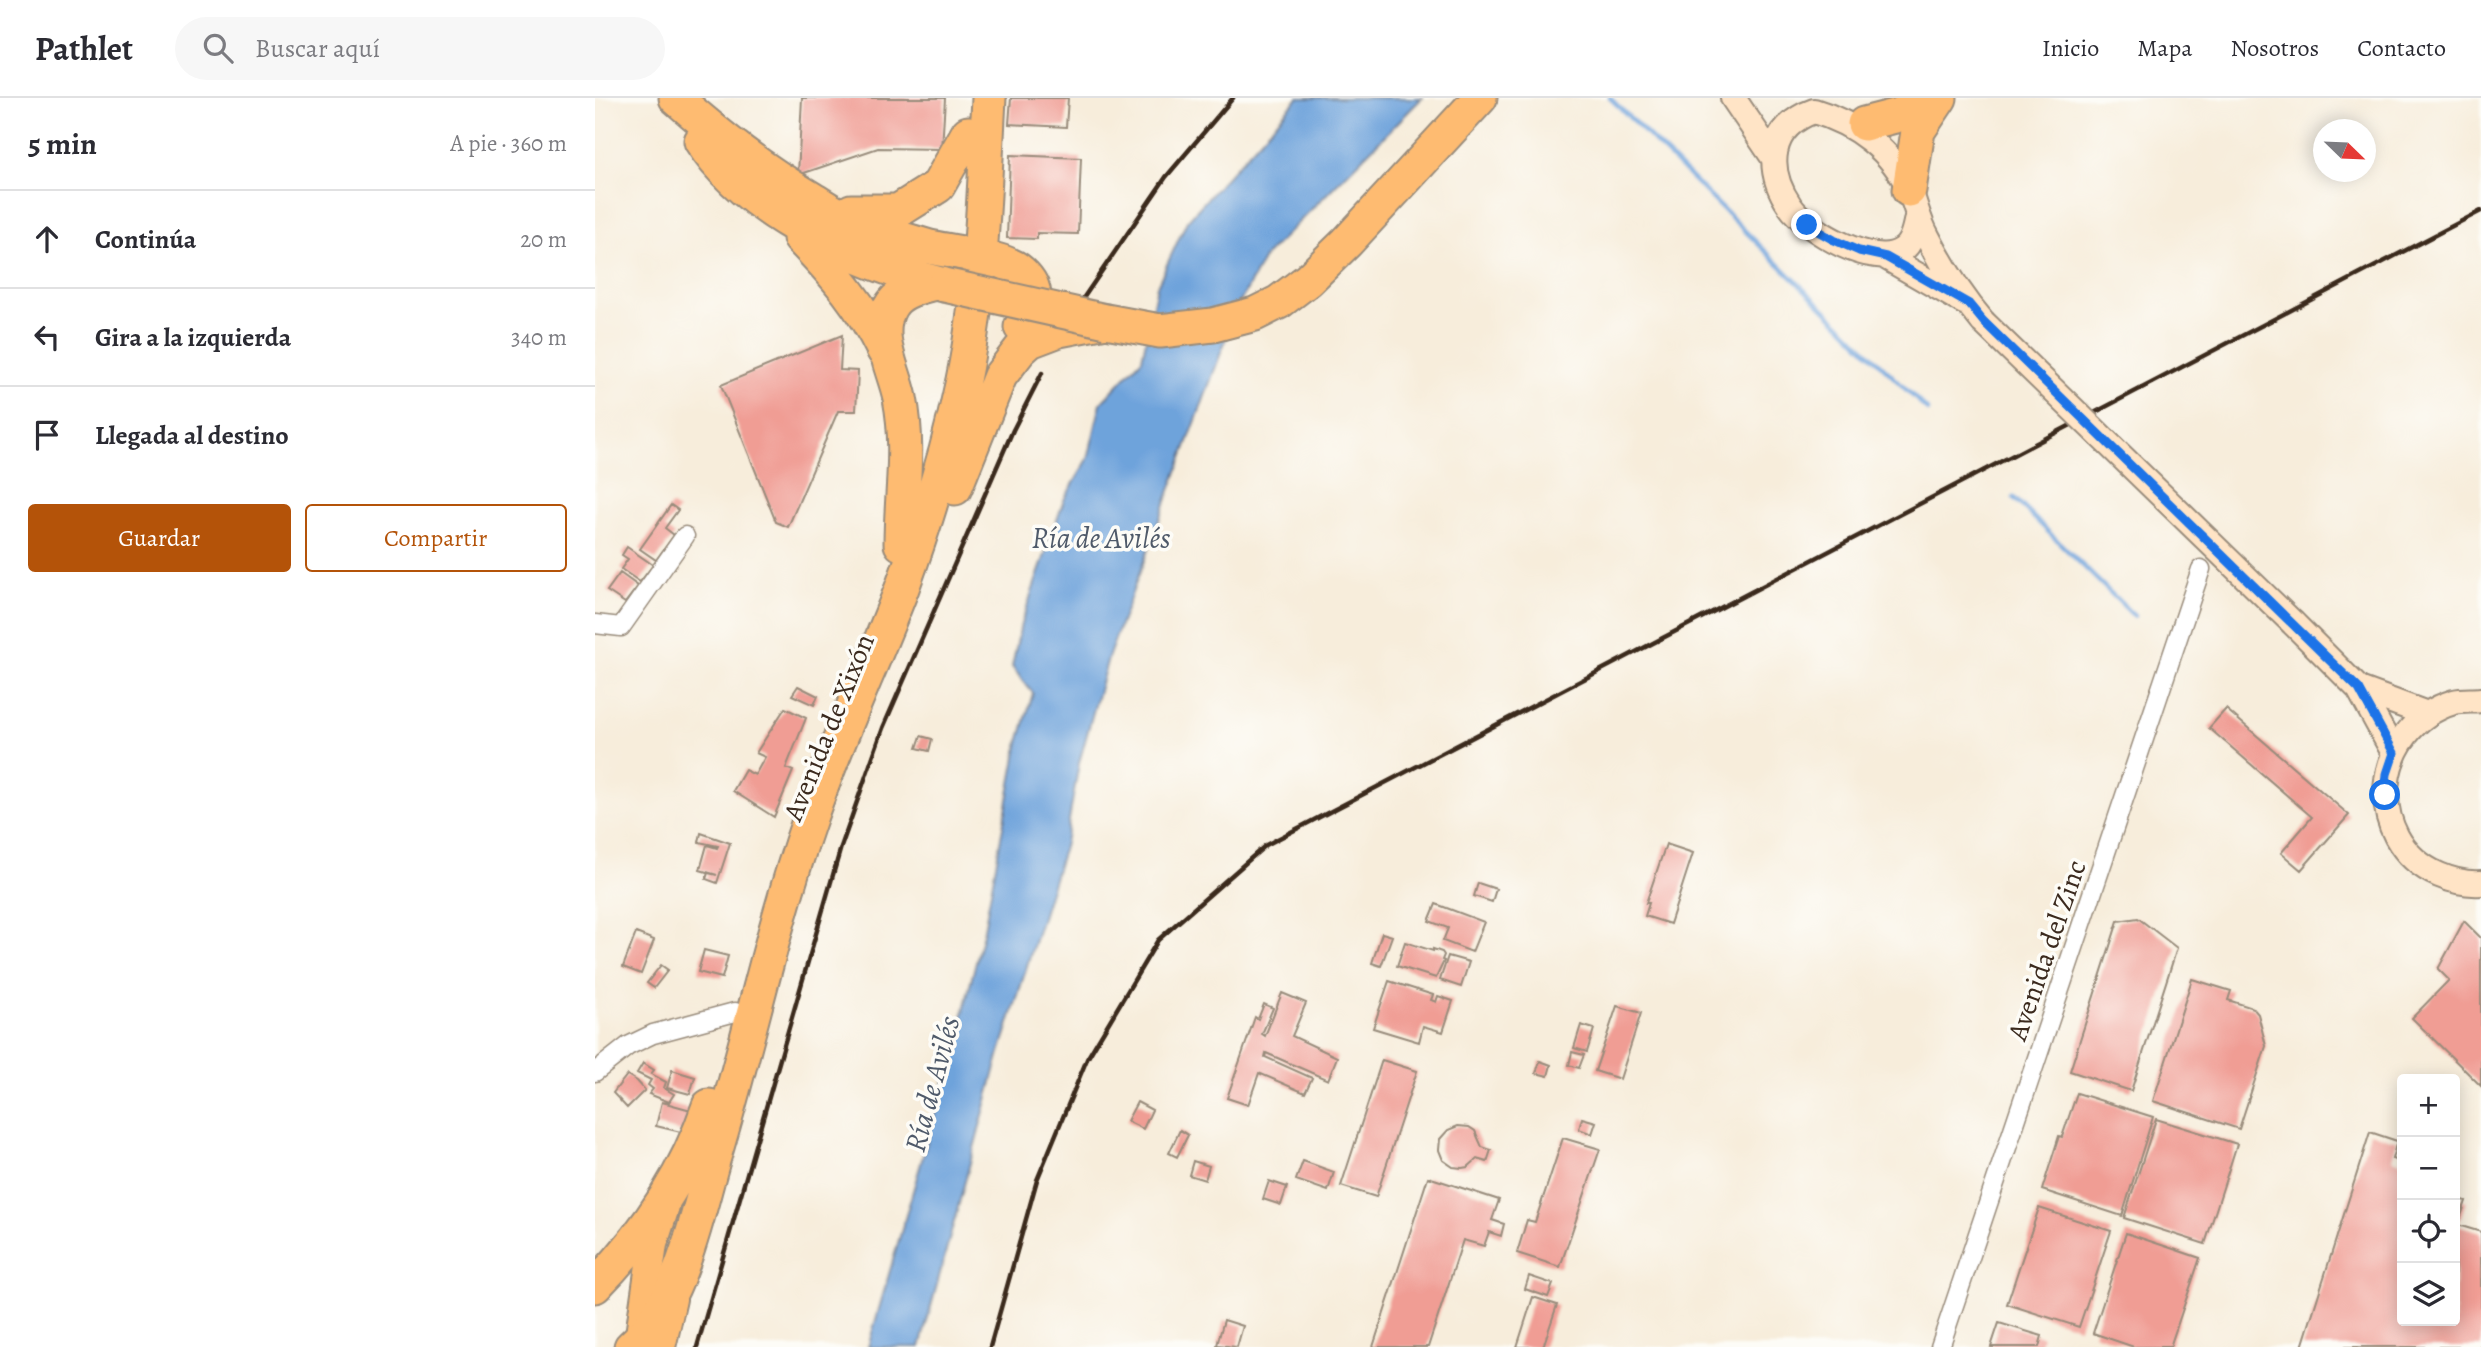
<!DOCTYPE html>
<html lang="es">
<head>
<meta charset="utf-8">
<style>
	:root { --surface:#fff; --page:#f7f7f7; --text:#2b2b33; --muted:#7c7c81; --line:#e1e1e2; --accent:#b45309 }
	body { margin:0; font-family:Alegreya,serif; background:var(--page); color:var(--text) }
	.controls { position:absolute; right:21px; bottom:21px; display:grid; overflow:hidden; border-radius:7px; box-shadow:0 4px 18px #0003 }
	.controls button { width:63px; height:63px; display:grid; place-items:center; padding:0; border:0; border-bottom:2px solid var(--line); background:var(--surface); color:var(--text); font:35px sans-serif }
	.compass { position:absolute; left:1718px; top:21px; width:63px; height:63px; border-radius:50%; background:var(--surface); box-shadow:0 4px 18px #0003; rotate:113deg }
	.stop { position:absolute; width:21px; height:21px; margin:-16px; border:5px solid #1a73e8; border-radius:50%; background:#fff }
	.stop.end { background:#1a73e8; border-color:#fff; box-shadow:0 2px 7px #0008 }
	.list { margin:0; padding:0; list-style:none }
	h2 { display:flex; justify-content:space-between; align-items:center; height:91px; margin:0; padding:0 28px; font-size:30px }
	h2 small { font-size:23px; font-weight:400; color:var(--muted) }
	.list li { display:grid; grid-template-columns:46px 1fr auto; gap:21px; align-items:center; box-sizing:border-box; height:98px; padding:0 28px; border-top:2px solid var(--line) }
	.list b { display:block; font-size:26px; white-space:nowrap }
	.list em { font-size:23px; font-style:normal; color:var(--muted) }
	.actions { display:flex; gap:14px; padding:21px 28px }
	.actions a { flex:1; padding:16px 0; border:2px solid var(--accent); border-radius:7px; text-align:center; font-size:24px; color:var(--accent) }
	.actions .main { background:var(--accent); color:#fff }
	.icon { flex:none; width:38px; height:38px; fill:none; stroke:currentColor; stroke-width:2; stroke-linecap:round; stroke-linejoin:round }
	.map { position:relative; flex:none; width:1886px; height:1249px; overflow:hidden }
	header { display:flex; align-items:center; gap:42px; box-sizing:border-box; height:98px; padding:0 35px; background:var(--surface); border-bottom:2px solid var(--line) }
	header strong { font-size:33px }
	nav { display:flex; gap:38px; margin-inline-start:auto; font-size:24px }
	.search { width:490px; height:63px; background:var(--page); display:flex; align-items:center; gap:18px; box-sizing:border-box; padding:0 24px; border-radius:38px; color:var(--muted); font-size:26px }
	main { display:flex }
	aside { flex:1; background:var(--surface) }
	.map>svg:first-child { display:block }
	.water { fill:#6ea3db; stroke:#54667c; stroke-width:2 }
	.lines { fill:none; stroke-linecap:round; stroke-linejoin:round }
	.stream { stroke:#6ea3db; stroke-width:4.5 }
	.building { fill:#f09d94 }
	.street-casing { stroke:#998c7c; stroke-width:21 }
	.secondary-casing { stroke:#998c7c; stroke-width:28 }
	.primary-casing { stroke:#998c7c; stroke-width:32 }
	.highway-casing { stroke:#998c7c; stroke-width:37 }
	.street { stroke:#fff; stroke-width:18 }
	.secondary { stroke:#ffe4c6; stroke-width:24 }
	.primary { stroke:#febb71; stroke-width:28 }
	.highway { stroke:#febb71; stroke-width:33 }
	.rail { stroke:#3b2a1e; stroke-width:4.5 }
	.secondary-bridge-casing { stroke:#998c7c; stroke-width:28; stroke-linecap:butt }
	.highway-bridge-casing { stroke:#998c7c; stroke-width:37; stroke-linecap:butt }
	.secondary-bridge { stroke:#ffe4c6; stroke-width:24 }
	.highway-bridge { stroke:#febb71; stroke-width:33 }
	.route { stroke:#1a73e8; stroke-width:9 }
	.labels { text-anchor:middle; stroke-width:7; stroke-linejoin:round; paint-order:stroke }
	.street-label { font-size:28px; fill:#3b2a1e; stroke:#fdfcf7 }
	.water-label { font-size:30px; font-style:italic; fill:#4f5a6a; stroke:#fdfcf7 }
</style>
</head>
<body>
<header>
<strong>Pathlet</strong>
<div class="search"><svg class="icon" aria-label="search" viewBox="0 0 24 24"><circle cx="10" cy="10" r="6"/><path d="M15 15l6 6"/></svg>Buscar aquí</div>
<nav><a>Inicio</a><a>Mapa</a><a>Nosotros</a><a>Contacto</a></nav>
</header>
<main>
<aside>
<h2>5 min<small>A pie · 360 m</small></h2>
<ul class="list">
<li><svg class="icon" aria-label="ahead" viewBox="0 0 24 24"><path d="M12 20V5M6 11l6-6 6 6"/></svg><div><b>Continúa</b></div><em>20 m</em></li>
<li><svg class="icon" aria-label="left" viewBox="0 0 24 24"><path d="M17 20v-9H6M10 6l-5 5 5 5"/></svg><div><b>Gira a la izquierda</b></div><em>340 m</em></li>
<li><svg class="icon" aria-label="arrive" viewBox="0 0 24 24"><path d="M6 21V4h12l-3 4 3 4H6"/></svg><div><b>Llegada al destino</b></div></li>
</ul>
<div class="actions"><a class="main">Guardar</a><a>Compartir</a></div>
</aside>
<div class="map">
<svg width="1886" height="1249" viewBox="0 0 1886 1249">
	<rect width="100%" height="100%" fill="#fdfcf7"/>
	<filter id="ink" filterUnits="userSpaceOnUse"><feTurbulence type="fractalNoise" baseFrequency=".0143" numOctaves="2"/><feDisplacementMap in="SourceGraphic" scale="14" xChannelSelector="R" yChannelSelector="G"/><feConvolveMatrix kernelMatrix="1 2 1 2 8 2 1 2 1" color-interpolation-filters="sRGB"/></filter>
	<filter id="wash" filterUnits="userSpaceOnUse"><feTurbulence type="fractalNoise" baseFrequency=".00686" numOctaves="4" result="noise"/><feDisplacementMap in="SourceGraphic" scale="28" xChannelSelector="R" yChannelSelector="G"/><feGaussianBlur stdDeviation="1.57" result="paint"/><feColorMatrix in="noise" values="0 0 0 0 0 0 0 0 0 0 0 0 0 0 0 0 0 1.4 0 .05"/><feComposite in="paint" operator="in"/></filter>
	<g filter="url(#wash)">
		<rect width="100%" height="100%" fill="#f7eddb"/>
		<path class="water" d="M703 0H827L670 158 644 206 513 560 484 665 470 745 404 958 325 1249H273L362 940 389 831 423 648 438 595 417 569 426 526 469 402 493 361 506 305 547 261 562 188 592 123Z"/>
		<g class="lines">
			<path class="stream" d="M1015 0 1333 313
				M1419 400 1539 518"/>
		</g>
		<g id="blocks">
			<path class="building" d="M207 0H350L347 51 283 50 203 77Z
				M416 0H473L471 29 414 26Z
				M415 57 486 60 483 136 442 135V141L412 140Z
				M247 237 245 272 263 273 261 313H243L193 429 181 424 126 287Z
				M76 407 83 412 70 430 79 437 61 462 45 451Z
				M32 449 58 467 45 484 26 471 33 461 27 457Z
				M25 475 43 488 30 505 12 493Z
				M203 588 223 598 219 607 197 597Z
				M190 610 211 620 191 670 198 673 179 719 138 693 150 672 160 677 170 659 161 655Z
				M1631 611 1754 717 1706 772 1686 755 1717 719 1614 630Z
				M326 638 337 641 334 653 322 650Z
				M106 735 135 745 122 785 111 781 113 775 122 777 105 772 112 747 122 750 123 748 104 744Z
				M1071 746 1098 755 1075 826 1050 818 1054 805H1051Z
				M883 785 901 791 897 804 879 798Z
				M841 806 889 824 877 854 848 843 853 830 834 823Z
				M1543 820 1582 850 1536 993 1475 973 1523 823Z
				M1869 823 1886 840V988L1817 920 1854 882 1843 871Z
				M41 835 59 842 46 876 28 869Z
				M787 835 797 838 786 868 777 865Z
				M810 844 838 853V851L847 854 849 857 847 862 849 863 841 880 802 868Z
				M109 852 133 858 127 880 103 874Z
				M853 858 874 864 866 889 845 882Z
				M66 867 73 872 59 890 52 885Z
				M1597 881 1636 893 1633 902 1658 910 1663 916 1671 948 1644 1031 1558 1003Z
				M794 883 838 897 836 902 841 904 843 898 858 903 848 934 828 928 824 944 778 930Z
				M687 895 711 905 697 938 742 959 733 982 671 955 670 959 717 980 710 995 664 975 653 1007 632 1000 660 919 663 921 669 906 678 910 667 936 670 938Z
				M1022 908 1046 915 1025 981 1000 973Z
				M986 927 999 931 992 954 979 950Z
				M977 954 989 957 984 970 974 967Z
				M787 962 822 973 781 1099 746 1088Z
				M945 963 956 967 953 978 941 975Z
				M48 965 59 972 56 976 71 984 69 990 79 996 74 1004 54 996 58 991 53 987 56 982 42 975Z
				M77 972 100 979 95 996 72 990Z
				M32 977 42 983 50 992 32 1010 18 995Z
				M1482 995 1558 1019 1527 1118 1447 1092 1464 1038 1467 1039Z
				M67 1004 96 1012 90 1035 61 1028Z
				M542 1004 557 1012 548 1031 532 1023Z
				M987 1020 1001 1024 997 1036 984 1031Z
				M1561 1021 1642 1046 1610 1146 1529 1120Z
				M863 1028 874 1029 880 1033 887 1049 896 1052 892 1064 882 1061 873 1069 867 1070 858 1069 848 1062 844 1052 845 1041 853 1032Z
				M585 1032 593 1037 582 1059 574 1055Z
				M1775 1034 1802 1043 1797 1061 1807 1064V1223H1860V1100L1871 1103 1863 1127 1886 1134V1249H1707Z
				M968 1040 1005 1051 965 1169 922 1155 932 1122 940 1124Z
				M598 1063 614 1068 610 1082 594 1077Z
				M708 1063 739 1074 733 1093 701 1082Z
				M833 1079 904 1102 897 1122 909 1126 906 1138 894 1134 889 1148 868 1142 833 1249H778Z
				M674 1083 692 1089 686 1107 668 1101Z
				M1444 1110 1516 1133 1484 1229 1412 1206Z
				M1531 1135 1605 1160 1575 1249H1539L1498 1235Z
				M934 1178 958 1186 953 1199 930 1191Z
				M938 1199 962 1207 948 1249H922Z
				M629 1222 648 1228 642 1249 622 1247Z
				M1404 1225 1447 1238 1444 1249H1396Z"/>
		</g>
	</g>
	<g filter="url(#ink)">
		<use href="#blocks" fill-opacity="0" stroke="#998c7c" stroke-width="2"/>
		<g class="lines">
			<g class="street-casing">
				<path id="street" d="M0 526 26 529 90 438
					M0 974 33 948 58 936 140 914
					M1345 1249 1606 471"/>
			</g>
			<g class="secondary-casing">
				<path id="secondary" d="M1138 0 1178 59
					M1322 119C1320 130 1317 146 1307 152 1280 172 1211 132 1195 108 1170 71 1173 29 1219 13 1260 25 1298 53 1315 93 1321 108 1324 124 1332 138 1347 168 1366 198 1388 224
					M1291 159 1369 204
					M1698 525 1764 591 1799 655
					M1764 591 1832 616
					M1886 602C1877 603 1867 602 1859 604 1778 628 1765 742 1844 777 1858 783 1871 786 1886 785"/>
			</g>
			<g class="primary-casing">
				<path id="primary" d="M44 1244 58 1146 70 1109
					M66 1249 77 1201"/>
			</g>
			<g class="highway-casing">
				<path id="highway" d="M81 0C126 40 165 70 217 101 232 110 248 121 264 127 287 135 311 142 335 149 359 155 409 158 426 174 445 191 442 211 426 229
					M1269 26 1304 17 1336 0
					M106 43C153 118 266 166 349 187
					M1314 92 1323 33 1345 0
					M256 113H303L343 88 373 35
					M205 140C240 176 267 207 289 253
					M360 390 405 278 425 252 435 243 464 232 511 223 565 233 618 227 660 216 684 204 713 182 752 144 885 0
					M306 446C306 397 315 350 305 300 299 271 280 240 294 211 303 193 322 190 340 185
					M0 1188C50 1137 91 1076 114 1008
					M36 1249C86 1206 101 1120 119 1059 153 947 176 833 214 723 241 644 277 568 307 490 332 422 353 353 368 282 387 189 389 94 394 0"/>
			</g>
			<use href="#street" class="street"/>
			<use href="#secondary" class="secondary"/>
			<use href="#primary" class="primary"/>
			<use href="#highway" class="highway"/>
			<path class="rail" d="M489 199 571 79 638 0
				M102 1249 246 749 288 630 418 332 447 275
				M395 1249 442 1082 492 961 563 842 671 747 1886 113"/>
			<g class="secondary-bridge-casing">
				<path id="secondary-bridge" d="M1388 224 1698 525"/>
			</g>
			<g class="highway-bridge-casing">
				<path id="highway-bridge" d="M349 187 511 223"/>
			</g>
			<use href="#secondary-bridge" class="secondary-bridge"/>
			<use href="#highway-bridge" class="highway-bridge"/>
		</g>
	</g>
	<g class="lines" filter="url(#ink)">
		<path class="route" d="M1212 127 1239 142 1264 153 1291 159 1374 206 1388 223 1764 591 1799 655 1792 676 1790 697"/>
	</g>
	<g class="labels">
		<g class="street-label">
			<text transform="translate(233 629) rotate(-68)" y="10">Avenida de Xixón</text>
			<text transform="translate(1451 852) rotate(-71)" y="10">Avenida del Zinc</text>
		</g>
		<g class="water-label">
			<text x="506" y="450">Ría de Avilés</text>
			<text transform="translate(337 986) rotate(-75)" y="10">Ría de Avilés</text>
		</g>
	</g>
</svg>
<div class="controls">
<button>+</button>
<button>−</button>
<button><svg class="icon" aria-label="locate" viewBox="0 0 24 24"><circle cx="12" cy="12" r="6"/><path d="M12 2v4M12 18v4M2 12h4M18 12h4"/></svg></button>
<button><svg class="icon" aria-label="layers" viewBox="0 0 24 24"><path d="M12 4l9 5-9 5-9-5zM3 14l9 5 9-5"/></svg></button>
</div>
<svg class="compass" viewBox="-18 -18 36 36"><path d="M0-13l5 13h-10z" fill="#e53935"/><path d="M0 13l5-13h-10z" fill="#7c7c81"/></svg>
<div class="stop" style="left:1790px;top:697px"></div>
<div class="stop end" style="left:1212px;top:127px"></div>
</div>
</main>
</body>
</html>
